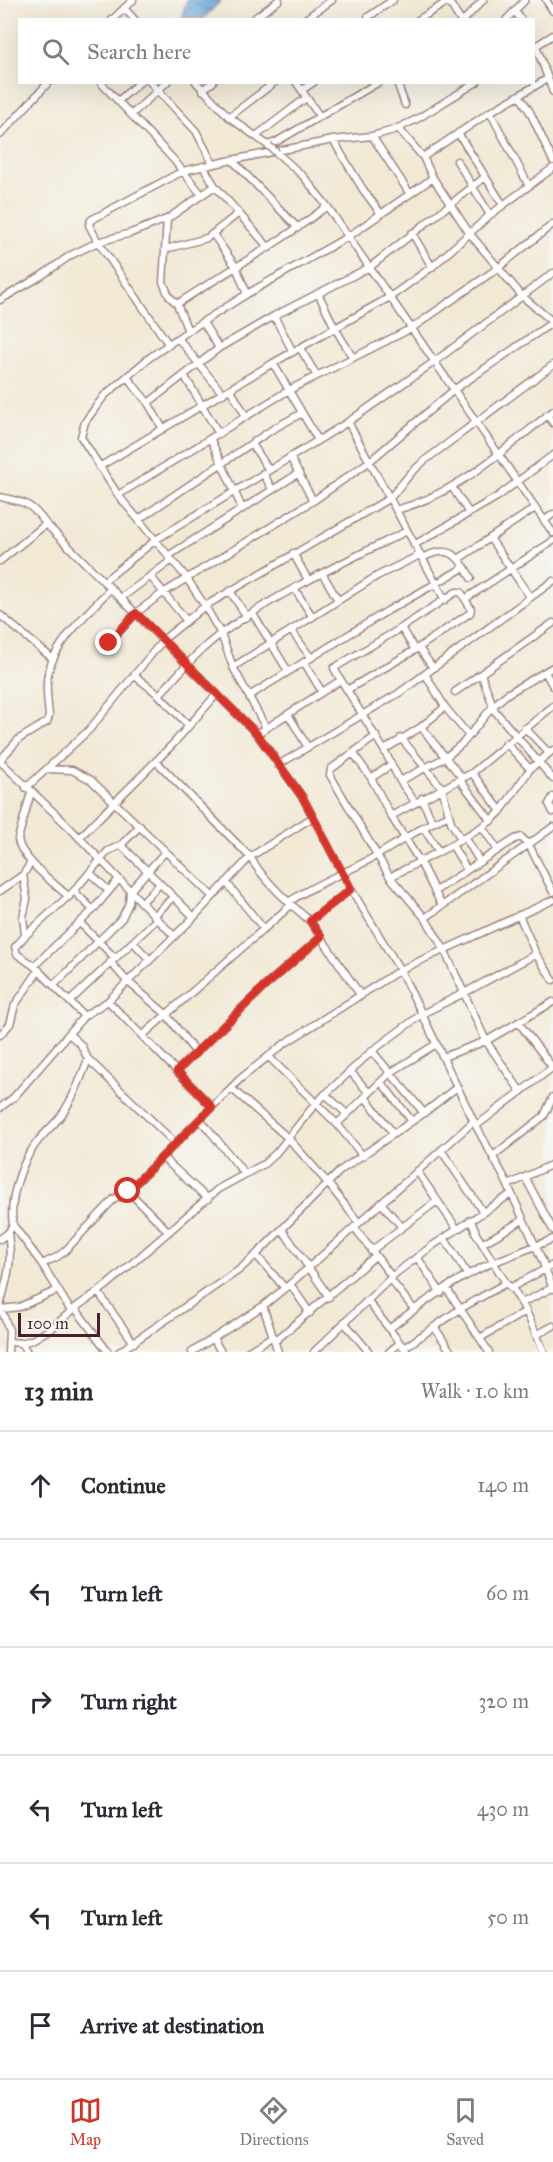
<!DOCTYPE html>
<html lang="en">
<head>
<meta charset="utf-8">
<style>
	:root { --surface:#fff; --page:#f7f7f7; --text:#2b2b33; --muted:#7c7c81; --line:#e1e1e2; --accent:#d93025 }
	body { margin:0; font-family:"IM FELL Great Primer",serif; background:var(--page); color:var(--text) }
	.scale { position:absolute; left:18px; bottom:15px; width:82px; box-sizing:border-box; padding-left:6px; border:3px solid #4a1f2b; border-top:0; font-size:16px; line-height:21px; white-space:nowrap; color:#4a1f2b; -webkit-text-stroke:4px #f6f6f2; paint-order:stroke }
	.stop { position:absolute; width:18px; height:18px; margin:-14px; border:4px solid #d93025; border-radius:50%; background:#fff }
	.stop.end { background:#d93025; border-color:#fff; box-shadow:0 2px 6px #0008 }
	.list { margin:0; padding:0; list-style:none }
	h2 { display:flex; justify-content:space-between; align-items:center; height:78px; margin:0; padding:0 24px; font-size:26px }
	h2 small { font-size:20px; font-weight:400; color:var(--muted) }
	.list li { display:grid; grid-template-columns:39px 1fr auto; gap:18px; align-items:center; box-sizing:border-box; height:108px; padding:0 24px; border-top:2px solid var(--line) }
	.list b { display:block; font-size:22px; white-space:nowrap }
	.list em { font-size:20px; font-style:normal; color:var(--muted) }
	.icon { flex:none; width:33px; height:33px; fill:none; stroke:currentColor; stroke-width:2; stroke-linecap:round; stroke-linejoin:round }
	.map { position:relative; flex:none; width:553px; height:1352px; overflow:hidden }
	.search { position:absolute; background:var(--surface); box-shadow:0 6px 24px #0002; left:18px; right:18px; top:18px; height:66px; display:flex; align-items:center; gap:15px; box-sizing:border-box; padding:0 21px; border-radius:0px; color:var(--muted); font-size:22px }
	.sheet { height:726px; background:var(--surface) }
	nav { display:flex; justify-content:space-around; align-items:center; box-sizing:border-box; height:84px; border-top:2px solid var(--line); background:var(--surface); font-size:16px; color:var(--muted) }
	nav a { display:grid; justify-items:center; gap:3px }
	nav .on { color:var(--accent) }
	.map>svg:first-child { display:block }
	.water { fill:url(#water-waves); stroke:#586282; stroke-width:1.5 }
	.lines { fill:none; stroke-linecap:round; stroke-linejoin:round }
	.street-casing { stroke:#9e8480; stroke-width:9 }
	.street { stroke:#fff; stroke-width:6 }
	.street-bridge-casing { stroke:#9e8480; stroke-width:9; stroke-linecap:butt }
	.street-bridge { stroke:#fff; stroke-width:6 }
	.route { stroke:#d93025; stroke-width:8 }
</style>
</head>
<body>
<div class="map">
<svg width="553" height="1352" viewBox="0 0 553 1352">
	<defs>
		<pattern id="water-waves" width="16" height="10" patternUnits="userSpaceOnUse" patternTransform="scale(1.5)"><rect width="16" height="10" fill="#65a5d8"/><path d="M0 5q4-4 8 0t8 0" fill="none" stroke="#5586af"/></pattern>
	</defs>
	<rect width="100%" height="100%" fill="#f6f6f2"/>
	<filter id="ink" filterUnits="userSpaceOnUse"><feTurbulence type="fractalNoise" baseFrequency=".0167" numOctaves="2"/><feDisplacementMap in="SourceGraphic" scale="12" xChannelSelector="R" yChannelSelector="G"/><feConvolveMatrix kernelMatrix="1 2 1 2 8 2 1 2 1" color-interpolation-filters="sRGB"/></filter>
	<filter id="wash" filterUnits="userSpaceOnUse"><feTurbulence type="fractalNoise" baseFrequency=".008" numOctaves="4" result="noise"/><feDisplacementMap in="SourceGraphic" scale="24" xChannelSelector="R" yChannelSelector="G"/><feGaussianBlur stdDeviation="1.35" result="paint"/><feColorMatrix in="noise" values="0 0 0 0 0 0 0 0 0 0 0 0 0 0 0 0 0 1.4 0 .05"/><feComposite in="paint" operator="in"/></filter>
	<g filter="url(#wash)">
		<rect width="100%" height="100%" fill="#f2e9d5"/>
		<path class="water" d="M187 0H221L203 19H183L182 15Z"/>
	</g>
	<g filter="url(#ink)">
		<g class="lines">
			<g class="street-casing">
				<path id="street" d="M448 0 460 20
					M546 0 553 11
					M124 8 135 20
					M515 11 521 20
					M368 17 393 0
					M112 20 133 0
					M252 20 279 0
					M304 20 332 0
					M418 20 450 0
					M464 20 483 0
					M506 20 525 0
					M536 46 553 92
					M534 47 553 35
					M100 82 173 159 202 195
					M150 82 196 131 213 164
					M196 82 229 117 269 146
					M296 82 320 117
					M397 82 405 105
					M202 90 213 82
					M302 90 314 82
					M519 95 530 112 553 161
					M118 101 140 82
					M490 112 529 186
					M132 114 167 82
					M229 117 275 82
					M398 128 423 157 433 178 470 234 522 296 553 322
					M458 133 503 205
					M0 135 49 82
					M256 136 306 98
					M372 136 410 194
					M333 140 362 188 381 214
					M268 145 276 142 379 82
					M277 153 303 176 327 206 553 533
					M423 157 490 112 547 79
					M232 160 298 228
					M457 161 490 215
					M203 166 215 186 269 248
					M167 219 163 282 169 296 177 304 188 331
					M412 233 432 267
					M213 234 236 267 247 294
					M166 249 207 238 239 213
					M318 293 335 328 353 358
					M0 300 41 276 71 255 98 242 131 233 167 219 215 186
					M177 304C227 271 280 243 327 206
					M274 316 293 352
					M203 322 219 348
					M178 338 223 394
					M169 345 98 242 89 225 91 220 183 171 232 160 333 140 372 136 394 130 417 119 477 82
					M300 348 317 376
					M273 363 318 440
					M184 375 219 434
					M127 377 148 403
					M230 389 246 416
					M547 415 553 423
					M348 422 445 600
					M163 429 148 403 219 348 274 316 370 267 485 177
					M211 440 242 508
					M252 444 269 470
					M290 457 313 501
					M99 467 273 363 390 297 432 267 490 215 553 168
					M263 473 272 489
					M452 487 469 513
					M118 495 289 390 412 328 498 268 553 224
					M0 497C25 502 31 503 46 524L257 734 303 798 351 889 400 970 422 1014 476 1126 504 1177 542 1260 553 1289
					M396 510C458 494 504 449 553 411
					M139 519 273 429 302 413
					M544 521 553 514
					M490 538 530 597
					M414 545 497 497 553 455
					M293 553 308 580
					M168 556 299 473
					M422 558C449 544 458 554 471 578
					M460 558 535 508
					M0 561 46 524
					M322 573 338 600
					M150 576 187 621
					M104 581 157 539 348 422 434 362 553 273
					M294 588 312 616
					M230 591 247 617
					M121 598 172 560
					M465 599 553 541
					M253 614 288 671
					M0 615 53 659
					M401 628 415 650
					M291 630 311 658
					M109 643 136 613 163 593 313 501 370 461 455 389 553 322
					M419 648 433 668
					M304 662 322 692
					M233 667 377 576 420 555
					M545 672 553 686
					M481 674 495 711 553 779
					M135 676 159 695
					M347 690 415 650 470 613 471 609 461 592H456L401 628 334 668 336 672 384 750 400 781 415 802
					M455 692 553 623
					M249 696 387 611 465 567
					M445 707 469 736
					M288 714 307 746
					M189 726 159 695C179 674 198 650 222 633 279 592 344 562 407 531
					M421 727 462 778
					M266 728 233 667 221 634 205 606 186 577 118 495 81 437 85 422 104 396 149 358 188 331 247 294 349 236 433 178
					M525 728 549 753
					M257 734 341 680
					M376 736 331 769 330 775 390 877 425 918 444 949 486 1041 521 1092
					M401 738 442 788 451 822 461 839
					M506 743 530 769
					M384 750 421 727 445 707 425 674
					M354 754 371 778 391 816 420 862 442 906
					M0 760 19 739 47 722 49 716C48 703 45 687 48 674 54 643 91 610 111 588
					M0 761 67 825 174 936
					M156 761 250 857C264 881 288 902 310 921
					M278 765 399 693 553 581
					M47 769 72 770 91 780 212 896
					M472 773 501 811
					M371 778 391 765
					M460 780 491 821
					M400 781 446 757 464 742 493 706 507 694 553 667
					M26 788 89 730 164 639 205 606 390 498 411 473 424 461 553 365
					M31 792 18 839C20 858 55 884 69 897
					M553 797 549 804 553 812
					M422 798 432 822
					M391 816 472 773 553 706
					M423 827 439 852
					M482 827 498 850
					M465 837 480 862
					M79 838 173 744 216 695
					M121 845 194 917
					M452 845 467 870
					M90 873 109 891
					M390 877 452 845 491 821 501 811 530 769 553 750
					M226 882 263 928
					M351 889 310 921 361 996
					M0 891 23 875
					M74 891 93 910
					M435 891 515 839 521 837 529 845 553 892
					M289 902C317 882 350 872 379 854 402 841 423 825 448 816
					M141 903 159 885
					M519 915 536 954 553 980
					M154 916 173 897
					M425 918 553 827
					M80 923 115 958
					M25 935 23 917 27 899 23 875 31 862
					M133 942 150 960
					M110 962 127 981 166 1014 196 1053
					M34 966 93 910 119 879
					M54 985 122 918 129 903 130 891 165 852
					M70 1001 157 919
					M108 1001 212 1107
					M84 1016 34 966 17 954 15 947 25 936 74 891 108 851 121 845 140 826
					M519 1023 553 1068
					M69 1034 81 1045 88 1059 175 1143
					M0 1035 10 1024 15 1005 39 970
					M142 1036 291 905
					M372 1051 424 1113
					M269 1057 337 1124 363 1156
					M443 1057 486 1041 553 1002
					M177 1071 264 987 321 937
					M350 1071 369 1093
					M381 1082 412 1121
					M231 1088 288 1138 327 1182 359 1223
					M325 1094 347 1114
					M365 1097 394 1134
					M0 1108 14 1097 84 1016 108 1001 194 917 250 857 313 817
					M200 1119 245 1174
					M337 1124 390 1073 436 1044
					M476 1126 553 1067
					M441 1150 483 1212
					M493 1156 544 1116 553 1097
					M162 1157 208 1199
					M417 1171 457 1229
					M525 1177 553 1230
					M508 1185 553 1164
					M128 1191 169 1232
					M381 1203 402 1227
					M470 1220 475 1229V1232L506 1283 514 1291 526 1311 544 1352
					M13 1225 42 1264 71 1311
					M354 1227 392 1277
					M282 1229 329 1297
					M444 1238 468 1275
					M0 1239 8 1233
					M483 1243 523 1220
					M371 1251 437 1201
					M256 1255 285 1288
					M417 1257 441 1293
					M42 1264 57 1257 65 1251 114 1199 128 1191 240 1079 284 1044 400 970 553 900
					M390 1279 414 1309
					M290 1284 310 1313
					M510 1288 553 1265
					M447 1289 489 1352
					M98 1292 134 1343
					M367 1300 407 1352
					M522 1303 552 1288
					M0 1306C7 1279 13 1262 8 1233L13 1225C9 1201 20 1165 35 1145 42 1135 52 1127 60 1117 73 1100 81 1079 88 1059
					M0 1306 9 1330 8 1352
					M263 1306 278 1352
					M75 1308 108 1352
					M1 1309 19 1307 58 1290
					M344 1322 369 1352
					M435 1328 451 1352
					M389 1329C418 1306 458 1277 492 1263 512 1255 533 1247 553 1239
					M536 1335 553 1326
					M213 1338 221 1352
					M480 1338 526 1311
					M275 1341 375 1256
					M10 1342 21 1343 32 1340 52 1328 75 1308 106 1286 218 1189 264 1164 276 1153 316 1103 372 1051 422 1014 464 993 536 954
					M21 1343 27 1352
					M404 1348 460 1309 506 1283
					M119 1352 239 1270 260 1251 341 1170 424 1113 457 1087
					M192 1352 263 1306 290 1284 473 1122
					M247 1352 273 1336
					M314 1352 396 1273 432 1246 511 1194
					M389 1352 400 1343"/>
			</g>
			<use href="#street" class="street"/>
			<g class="street-bridge-casing">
				<path id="street-bridge" d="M269 146 277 153"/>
			</g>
			<use href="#street-bridge" class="street-bridge"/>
		</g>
	</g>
	<g class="lines" filter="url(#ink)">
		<path class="route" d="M109 643 136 613 257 734 303 798 351 889 310 921 321 937 264 987 177 1071 212 1107 128 1191"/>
	</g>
</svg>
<div class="scale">100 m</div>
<div class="stop" style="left:128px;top:1191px"></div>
<div class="stop end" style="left:109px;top:643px"></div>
<div class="search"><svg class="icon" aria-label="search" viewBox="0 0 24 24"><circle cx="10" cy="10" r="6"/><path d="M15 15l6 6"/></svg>Search here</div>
</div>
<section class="sheet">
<h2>13 min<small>Walk · 1.0 km</small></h2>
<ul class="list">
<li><svg class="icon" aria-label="ahead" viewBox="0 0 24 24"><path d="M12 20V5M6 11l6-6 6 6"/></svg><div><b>Continue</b></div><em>140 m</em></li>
<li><svg class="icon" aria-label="left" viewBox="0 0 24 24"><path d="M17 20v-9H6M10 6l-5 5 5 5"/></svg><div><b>Turn left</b></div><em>60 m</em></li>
<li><svg class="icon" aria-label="right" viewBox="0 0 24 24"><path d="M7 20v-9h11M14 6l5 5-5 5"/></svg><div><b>Turn right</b></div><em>320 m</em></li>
<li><svg class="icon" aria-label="left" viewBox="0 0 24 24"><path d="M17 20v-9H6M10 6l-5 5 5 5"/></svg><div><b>Turn left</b></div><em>430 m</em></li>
<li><svg class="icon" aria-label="left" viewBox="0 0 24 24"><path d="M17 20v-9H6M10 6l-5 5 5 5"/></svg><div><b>Turn left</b></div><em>50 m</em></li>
<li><svg class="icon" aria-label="arrive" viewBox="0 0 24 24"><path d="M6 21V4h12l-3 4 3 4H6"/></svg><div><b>Arrive at destination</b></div></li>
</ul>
</section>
<nav>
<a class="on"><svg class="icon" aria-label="map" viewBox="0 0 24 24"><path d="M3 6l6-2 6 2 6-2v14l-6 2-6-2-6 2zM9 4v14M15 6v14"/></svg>Map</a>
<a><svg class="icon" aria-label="directions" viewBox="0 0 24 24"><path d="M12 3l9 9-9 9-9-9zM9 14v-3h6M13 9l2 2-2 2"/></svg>Directions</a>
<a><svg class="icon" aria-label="saved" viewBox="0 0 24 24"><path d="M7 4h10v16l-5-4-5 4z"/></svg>Saved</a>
</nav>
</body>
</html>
